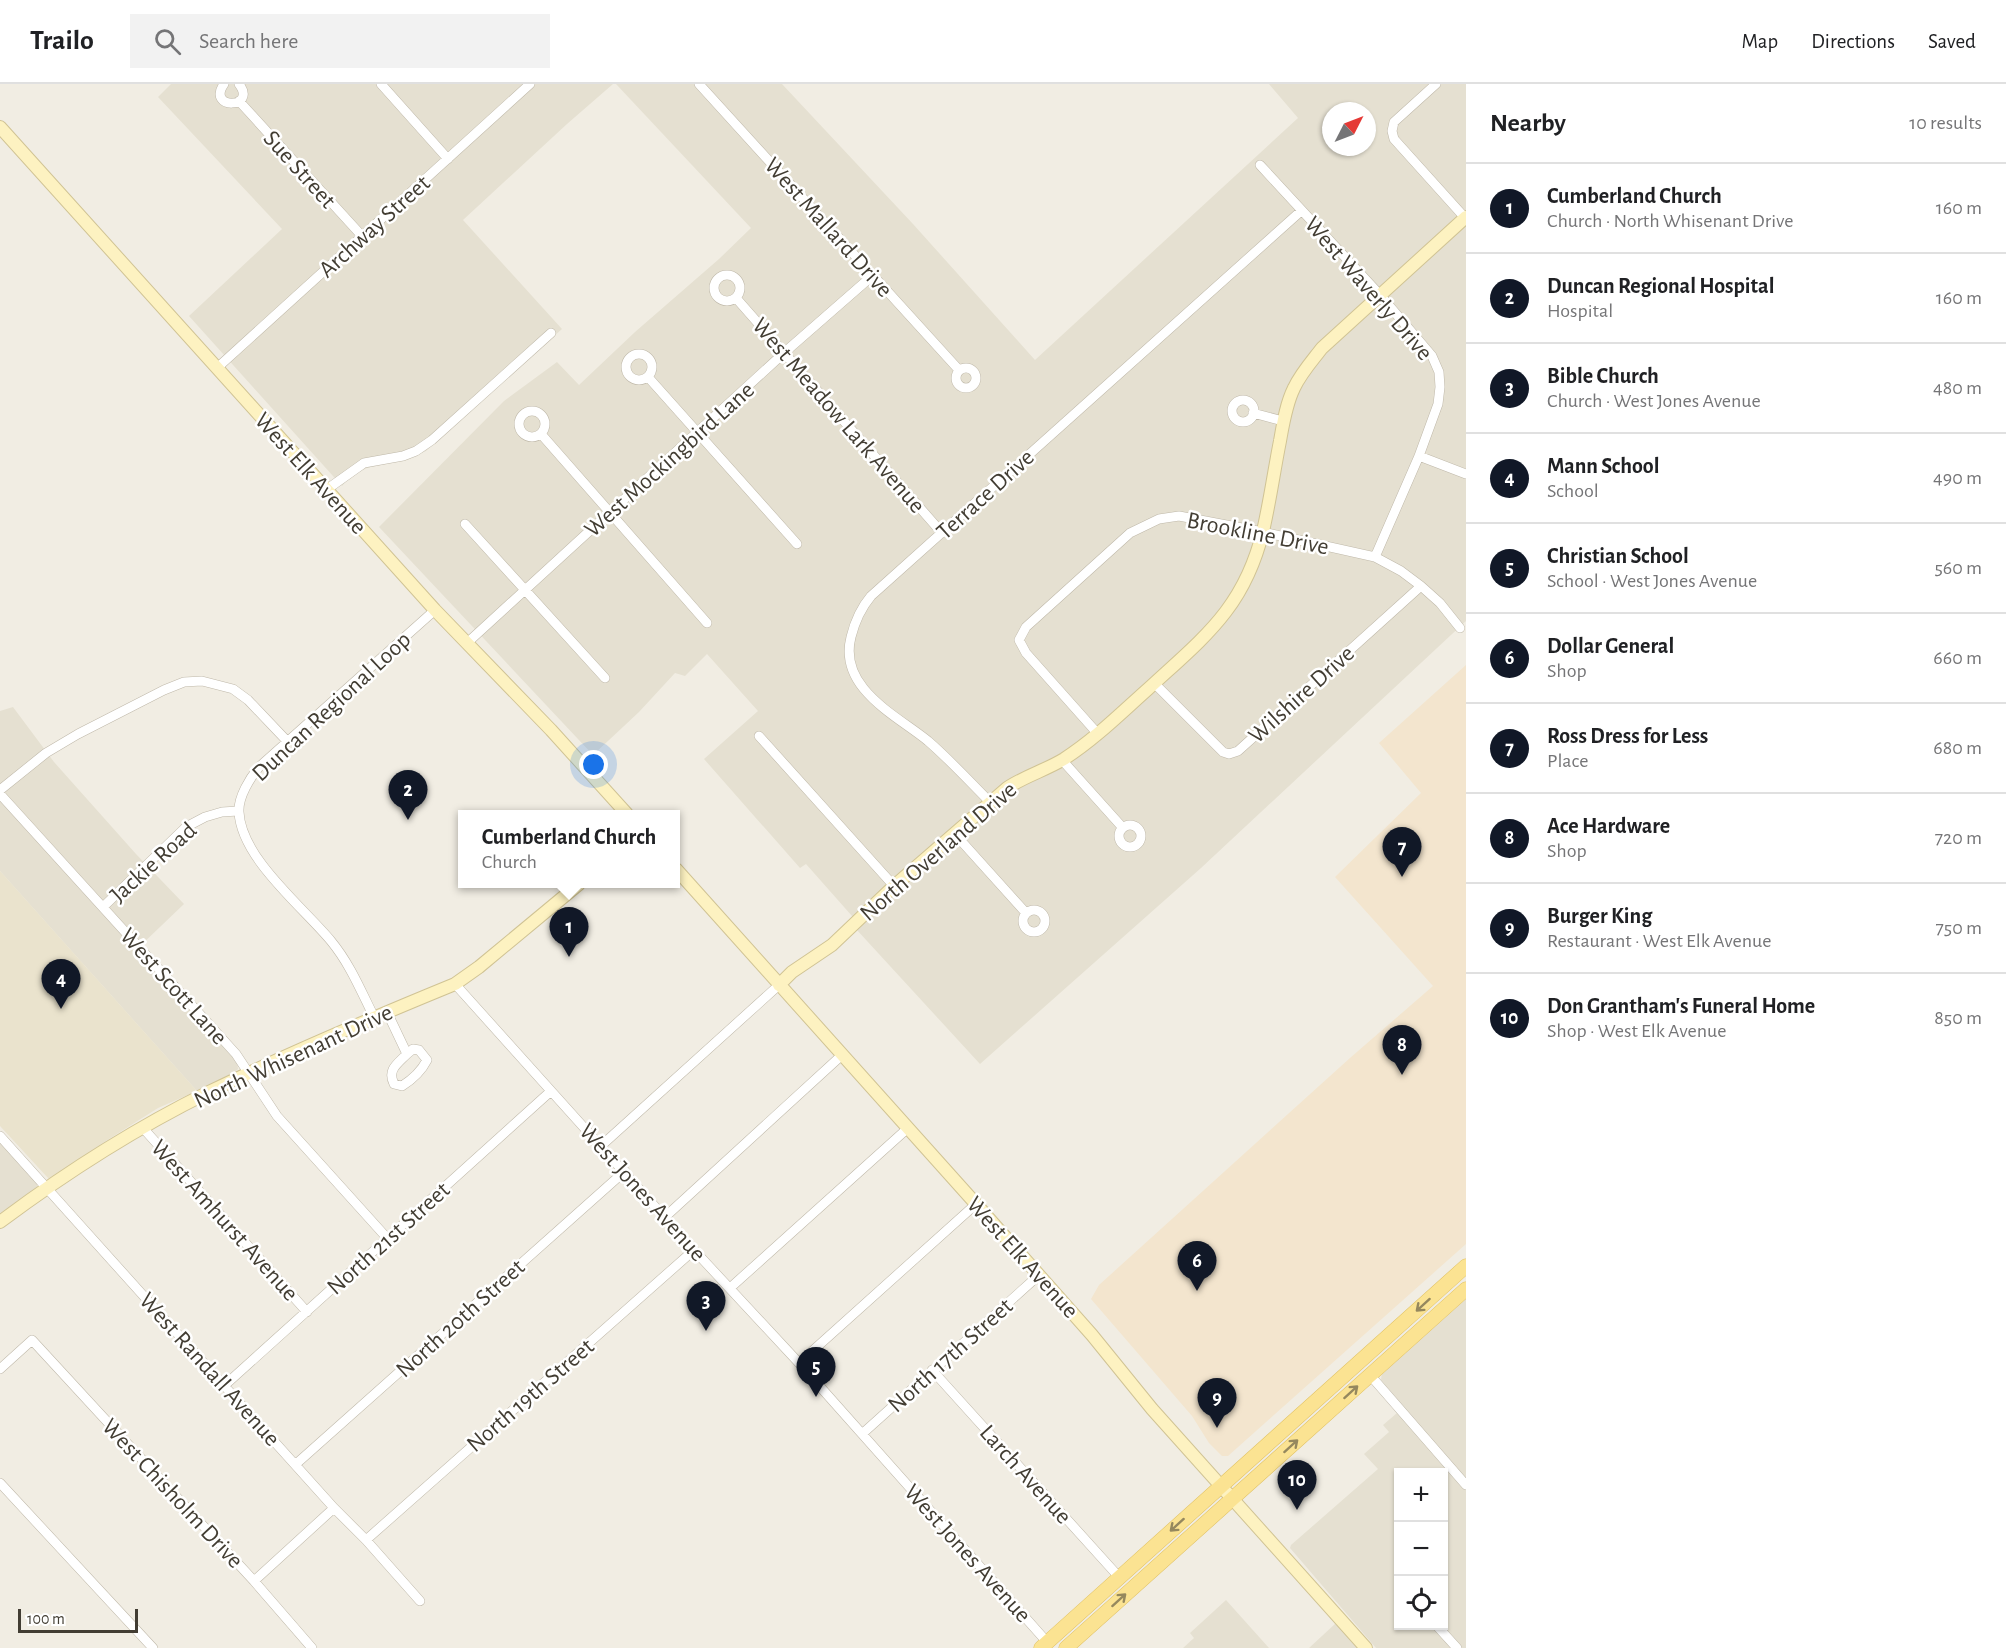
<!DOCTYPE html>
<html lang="en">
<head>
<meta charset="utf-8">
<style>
	:root { --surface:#fff; --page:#f2f2f2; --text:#202124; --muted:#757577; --line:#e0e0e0; --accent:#111827 }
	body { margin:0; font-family:"Alegreya Sans",sans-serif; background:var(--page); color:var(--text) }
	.controls { position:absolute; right:18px; bottom:18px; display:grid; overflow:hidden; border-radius:0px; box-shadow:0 2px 4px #0004 }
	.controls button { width:54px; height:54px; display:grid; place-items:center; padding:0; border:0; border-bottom:2px solid var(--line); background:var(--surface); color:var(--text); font:30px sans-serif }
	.compass { position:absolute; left:1322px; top:18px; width:54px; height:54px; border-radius:50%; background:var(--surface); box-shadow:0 2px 4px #0004; rotate:48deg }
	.scale { position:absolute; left:18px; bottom:15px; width:120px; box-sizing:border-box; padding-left:6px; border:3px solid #423d33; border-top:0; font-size:16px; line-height:21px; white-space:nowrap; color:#423d33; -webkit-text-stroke:4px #fff; paint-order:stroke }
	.you { position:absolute; left:594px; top:681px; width:21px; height:21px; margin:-15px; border:4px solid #fff; border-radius:50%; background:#1a73e8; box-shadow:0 0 0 9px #1a73e833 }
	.badge { display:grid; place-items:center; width:39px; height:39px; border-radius:50%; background:var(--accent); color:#fff; font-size:20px; font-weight:700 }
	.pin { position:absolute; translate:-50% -50px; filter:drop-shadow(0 2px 3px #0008) }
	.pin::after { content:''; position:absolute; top:32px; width:21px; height:18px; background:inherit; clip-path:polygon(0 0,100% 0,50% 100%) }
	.popup { position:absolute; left:458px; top:726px; width:222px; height:78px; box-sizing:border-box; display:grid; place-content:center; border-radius:0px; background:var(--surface); filter:drop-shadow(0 2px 4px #0005); font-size:20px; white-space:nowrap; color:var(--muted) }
	.popup b { font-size:22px; color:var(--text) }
	.popup::after { content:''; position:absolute; left:50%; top:100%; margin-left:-12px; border:12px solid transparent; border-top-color:var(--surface) }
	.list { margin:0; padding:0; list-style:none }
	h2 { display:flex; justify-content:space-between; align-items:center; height:78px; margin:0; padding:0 24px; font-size:26px }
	h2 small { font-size:20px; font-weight:400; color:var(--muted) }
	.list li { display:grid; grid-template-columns:39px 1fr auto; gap:18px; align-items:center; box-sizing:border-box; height:90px; padding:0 24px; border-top:2px solid var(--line) }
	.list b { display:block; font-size:22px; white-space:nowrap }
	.list p { margin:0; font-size:20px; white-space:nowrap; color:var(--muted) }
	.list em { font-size:20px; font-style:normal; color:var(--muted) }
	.icon { flex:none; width:33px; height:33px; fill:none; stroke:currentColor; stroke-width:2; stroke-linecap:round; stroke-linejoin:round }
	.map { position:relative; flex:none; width:1466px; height:1564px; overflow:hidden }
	header { display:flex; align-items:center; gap:36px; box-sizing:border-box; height:84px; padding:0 30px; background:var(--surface); border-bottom:2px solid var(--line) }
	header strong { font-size:28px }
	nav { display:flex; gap:33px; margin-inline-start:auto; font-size:21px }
	.search { width:420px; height:54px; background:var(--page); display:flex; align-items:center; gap:15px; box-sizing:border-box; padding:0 21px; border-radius:0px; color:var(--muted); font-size:22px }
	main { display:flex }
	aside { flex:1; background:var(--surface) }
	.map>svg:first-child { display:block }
	.residential { fill:#e5e0d1; fill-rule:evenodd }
	.commercial { fill:#f3e5ce }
	.education { fill:#eae3cd }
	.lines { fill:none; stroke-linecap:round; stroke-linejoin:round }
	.street-casing { stroke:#bfb8a9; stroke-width:10 }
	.secondary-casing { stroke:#d0c394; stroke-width:14 }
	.primary-casing { stroke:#e0c162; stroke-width:15 }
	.street { stroke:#fff; stroke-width:9 }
	.secondary { stroke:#fdf2c1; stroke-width:12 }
	.primary { stroke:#fbe392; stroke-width:14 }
	.oneway { stroke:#95885e }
	.labels { text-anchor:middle; stroke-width:5; stroke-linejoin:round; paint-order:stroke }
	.street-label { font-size:24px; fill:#423d33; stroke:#fff }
</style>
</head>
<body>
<header>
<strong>Trailo</strong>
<div class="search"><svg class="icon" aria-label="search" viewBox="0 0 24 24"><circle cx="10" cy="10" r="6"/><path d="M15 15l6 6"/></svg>Search here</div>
<nav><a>Map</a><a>Directions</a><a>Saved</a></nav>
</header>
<main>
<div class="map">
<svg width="1466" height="1564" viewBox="0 0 1466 1564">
	<rect width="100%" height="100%" fill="#f1ede3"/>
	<path class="residential" d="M171 0H613L567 40 463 136 562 245 426 367 408 375 367 384 351 392 342 402 189 232 282 145 158 13Z
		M616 0H782L913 140 1035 276 1298 34 1269 0H1466V537L1201 784 980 980 856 845 852 832 806 780 800 784 704 675 758 627 707 570 685 592 675 589 639 628 593 671 379 443 504 317 557 278 579 301 635 248 719 175 751 144ZM1331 27H1367V63H1331Z
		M13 623 54 678 136 770 184 820 137 865 237 977 238 985 234 989 197 1007 0 787V627Z
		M0 1057 37 1098V1103L34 1107 0 1129Z
		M1466 1213V1564H1376L1290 1464 1291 1461 1378 1385 1364 1370 1389 1348 1383 1341 1404 1323 1381 1296 1382 1288ZM1398 1388H1444V1542H1398Z
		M1226 1516 1269 1564H1183L1194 1554 1190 1549Z
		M1336 1539 1358 1564H1309Z"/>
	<path class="commercial" d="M1466 581V1160L1228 1372H1222L1209 1359 1192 1332 1091 1215 1099 1201 1350 974 1433 902 1335 793 1421 709 1379 659Z"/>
	<path class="education" d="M0 787 197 1007 158 1024 101 1060 93 1071 54 1095H49L0 1042Z"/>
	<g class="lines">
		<g class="street-casing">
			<path id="street" d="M224 0C206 26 258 25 239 0
				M381 0 448 75
				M699 0 959 286
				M1436 0 1394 38 1392 47 1394 55 1466 135
				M239 17 362 152
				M1260 81 1380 211 1432 272 1439 288 1440 303 1438 320 1419 372 1375 473
				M714 204a13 13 0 1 1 26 0a13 13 0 1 1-26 0Z
				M736 214 942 449
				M626 283a13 13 0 1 1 26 0a13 13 0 1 1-26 0Z
				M956 294a10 10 0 1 1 20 0a10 10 0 1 1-20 0Z
				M217 284 530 0
				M648 293 797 460
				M1232 327a11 11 0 1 1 22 0a11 11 0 1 1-22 0Z
				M519 340a13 13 0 1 1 26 0a13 13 0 1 1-26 0Z
				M1253 329 1283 337
				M541 350 707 539
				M1419 372 1466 390
				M326 406 364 379 403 372 416 367 432 356 551 249
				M465 440 605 594
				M467 559 785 268 872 192
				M1154 599 1223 668 1229 670 1238 667 1421 502
				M1098 650 1026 569 1019 556 1026 543 1130 449 1159 435 1179 432 1263 448 1375 473 1401 487 1421 502 1440 519 1460 544
				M759 652 894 802
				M1062 676 1123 744
				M0 706 46 669 78 650 164 606 184 598 202 597 233 605 248 616 287 657
				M0 710 236 970 277 1032 387 1154
				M990 718C970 698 950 676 928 657 896 631 838 604 851 553 855 537 860 525 871 512L1301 127
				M1119 752a11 11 0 1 1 22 0a11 11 0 1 1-22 0Z
				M954 749 1026 829
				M103 823 186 743 205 733 222 728 238 727
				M1023 837a11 11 0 1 1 22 0a11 11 0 1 1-22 0Z
				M455 900 694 1166 799 1279 1047 1558
				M387 928 407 970C397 980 387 986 394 1000L402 1002C413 995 421 988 427 976L419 966 413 965 407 970
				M374 933C361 907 350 880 331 857 303 823 241 774 239 728 238 713 250 694 259 683L435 526
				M143 1044 307 1228
				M0 1052 334 1424 366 1456 420 1517
				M602 1061 779 901
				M665 1133 842 971
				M730 1204 908 1044
				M799 1279 976 1120
				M0 1285 32 1256 254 1497 312 1564
				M932 1286 1119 1493
				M1370 1291 1466 1401
				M225 1301 551 1007
				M862 1350 1039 1191
				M296 1380 625 1087
				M0 1399 153 1564
				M366 1456 694 1166
				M254 1497 334 1424
				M1437 1542 1457 1564"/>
		</g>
		<g class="secondary-casing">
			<path id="secondary" d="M0 43 435 526 551 646 627 730
				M676 785 976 1120 1092 1251 1152 1325 1366 1564
				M779 901 792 888 832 861 894 802 1007 704C1025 692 1046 686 1064 675 1095 655 1121 629 1148 605 1203 554 1244 525 1263 447 1270 417 1274 387 1280 357 1283 340 1286 320 1294 304 1301 289 1312 277 1322 264L1466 133
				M0 1138C64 1090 138 1043 209 1008 289 969 372 934 455 900L479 883 579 800"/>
		</g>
		<g class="primary-casing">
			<path id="primary" d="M1041 1564 1466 1182
				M1066 1564 1466 1205"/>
		</g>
		<use href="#street" class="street"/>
		<use href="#secondary" class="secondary"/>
		<use href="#primary" class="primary"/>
	</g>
	<defs><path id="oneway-shaft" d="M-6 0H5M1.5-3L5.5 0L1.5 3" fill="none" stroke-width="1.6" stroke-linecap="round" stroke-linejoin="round" transform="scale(1.5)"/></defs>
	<g class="oneway">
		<use href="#oneway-shaft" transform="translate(1423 1221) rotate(138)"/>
		<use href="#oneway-shaft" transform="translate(1351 1308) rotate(-42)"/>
		<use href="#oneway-shaft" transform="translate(1291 1362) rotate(-42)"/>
		<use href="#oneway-shaft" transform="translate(1177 1441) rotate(138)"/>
		<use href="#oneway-shaft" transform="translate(1119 1516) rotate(-42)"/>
	</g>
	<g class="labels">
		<g class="street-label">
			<text transform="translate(300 85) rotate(48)" y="8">Sue Street</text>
			<text transform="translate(374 142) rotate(-42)" y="8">Archway Street</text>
			<text transform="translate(829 143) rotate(48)" y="8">West Mallard Drive</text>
			<text transform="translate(1369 204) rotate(49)" y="8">West Waverly Drive</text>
			<text transform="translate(839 331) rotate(49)" y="8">West Meadow Lark Avenue</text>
			<text transform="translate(669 375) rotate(-42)" y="8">West Mockingbird Lane</text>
			<text transform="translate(311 389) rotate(48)" y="8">West Elk Avenue</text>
			<text transform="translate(985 410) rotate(-42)" y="8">Terrace Drive</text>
			<text transform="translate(1258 449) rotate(11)" y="8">Brookline Drive</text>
			<text transform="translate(1301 610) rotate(-42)" y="8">Wilshire Drive</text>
			<text transform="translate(331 622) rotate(-43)" y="8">Duncan Regional Loop</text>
			<text transform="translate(938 767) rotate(-41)" y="8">North Overland Drive</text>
			<text transform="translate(153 778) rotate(-42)" y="8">Jackie Road</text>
			<text transform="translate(174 902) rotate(48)" y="8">West Scott Lane</text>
			<text transform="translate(293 972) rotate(-25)" y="8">North Whisenant Drive</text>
			<text transform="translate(643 1108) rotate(48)" y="8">West Jones Avenue</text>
			<text transform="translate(225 1136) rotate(48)" y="8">West Amhurst Avenue</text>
			<text transform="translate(388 1154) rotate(-42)" y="8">North 21st Street</text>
			<text transform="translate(1023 1173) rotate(48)" y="8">West Elk Avenue</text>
			<text transform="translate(460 1234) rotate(-42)" y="8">North 20th Street</text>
			<text transform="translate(950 1271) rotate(-42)" y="8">North 17th Street</text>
			<text transform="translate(210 1285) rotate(48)" y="8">West Randall Avenue</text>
			<text transform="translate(530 1311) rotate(-41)" y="8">North 19th Street</text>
			<text transform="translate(1026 1390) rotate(48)" y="8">Larch Avenue</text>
			<text transform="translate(173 1409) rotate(47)" y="8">West Chisholm Drive</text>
			<text transform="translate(968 1469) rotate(48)" y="8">West Jones Avenue</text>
		</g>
	</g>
</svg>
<div class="controls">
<button>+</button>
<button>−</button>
<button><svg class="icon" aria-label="locate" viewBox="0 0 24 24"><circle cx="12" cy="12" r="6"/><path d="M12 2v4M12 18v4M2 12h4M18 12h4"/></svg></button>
</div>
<svg class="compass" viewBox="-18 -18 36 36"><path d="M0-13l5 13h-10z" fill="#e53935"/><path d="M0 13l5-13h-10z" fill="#757577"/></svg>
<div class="scale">100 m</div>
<div class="you"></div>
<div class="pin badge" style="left:569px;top:873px">1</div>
<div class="popup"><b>Cumberland Church</b>Church</div>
<div class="pin badge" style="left:408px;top:736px">2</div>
<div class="pin badge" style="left:706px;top:1247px">3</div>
<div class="pin badge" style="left:61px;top:925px">4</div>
<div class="pin badge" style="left:816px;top:1313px">5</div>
<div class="pin badge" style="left:1197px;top:1207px">6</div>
<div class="pin badge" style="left:1402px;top:793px">7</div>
<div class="pin badge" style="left:1402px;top:991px">8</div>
<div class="pin badge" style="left:1217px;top:1344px">9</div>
<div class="pin badge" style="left:1297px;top:1426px">10</div>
</div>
<aside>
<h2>Nearby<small>10 results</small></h2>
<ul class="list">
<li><span class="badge">1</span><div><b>Cumberland Church</b><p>Church · North Whisenant Drive</p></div><em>160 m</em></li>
<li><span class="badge">2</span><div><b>Duncan Regional Hospital</b><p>Hospital</p></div><em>160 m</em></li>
<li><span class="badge">3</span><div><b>Bible Church</b><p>Church · West Jones Avenue</p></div><em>480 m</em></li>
<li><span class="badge">4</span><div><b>Mann School</b><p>School</p></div><em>490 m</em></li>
<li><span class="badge">5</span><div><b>Christian School</b><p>School · West Jones Avenue</p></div><em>560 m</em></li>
<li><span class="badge">6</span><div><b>Dollar General</b><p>Shop</p></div><em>660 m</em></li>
<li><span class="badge">7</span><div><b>Ross Dress for Less</b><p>Place</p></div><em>680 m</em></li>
<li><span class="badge">8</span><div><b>Ace Hardware</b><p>Shop</p></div><em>720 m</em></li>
<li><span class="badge">9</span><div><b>Burger King</b><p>Restaurant · West Elk Avenue</p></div><em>750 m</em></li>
<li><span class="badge">10</span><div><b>Don Grantham's Funeral Home</b><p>Shop · West Elk Avenue</p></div><em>850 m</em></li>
</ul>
</aside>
</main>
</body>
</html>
